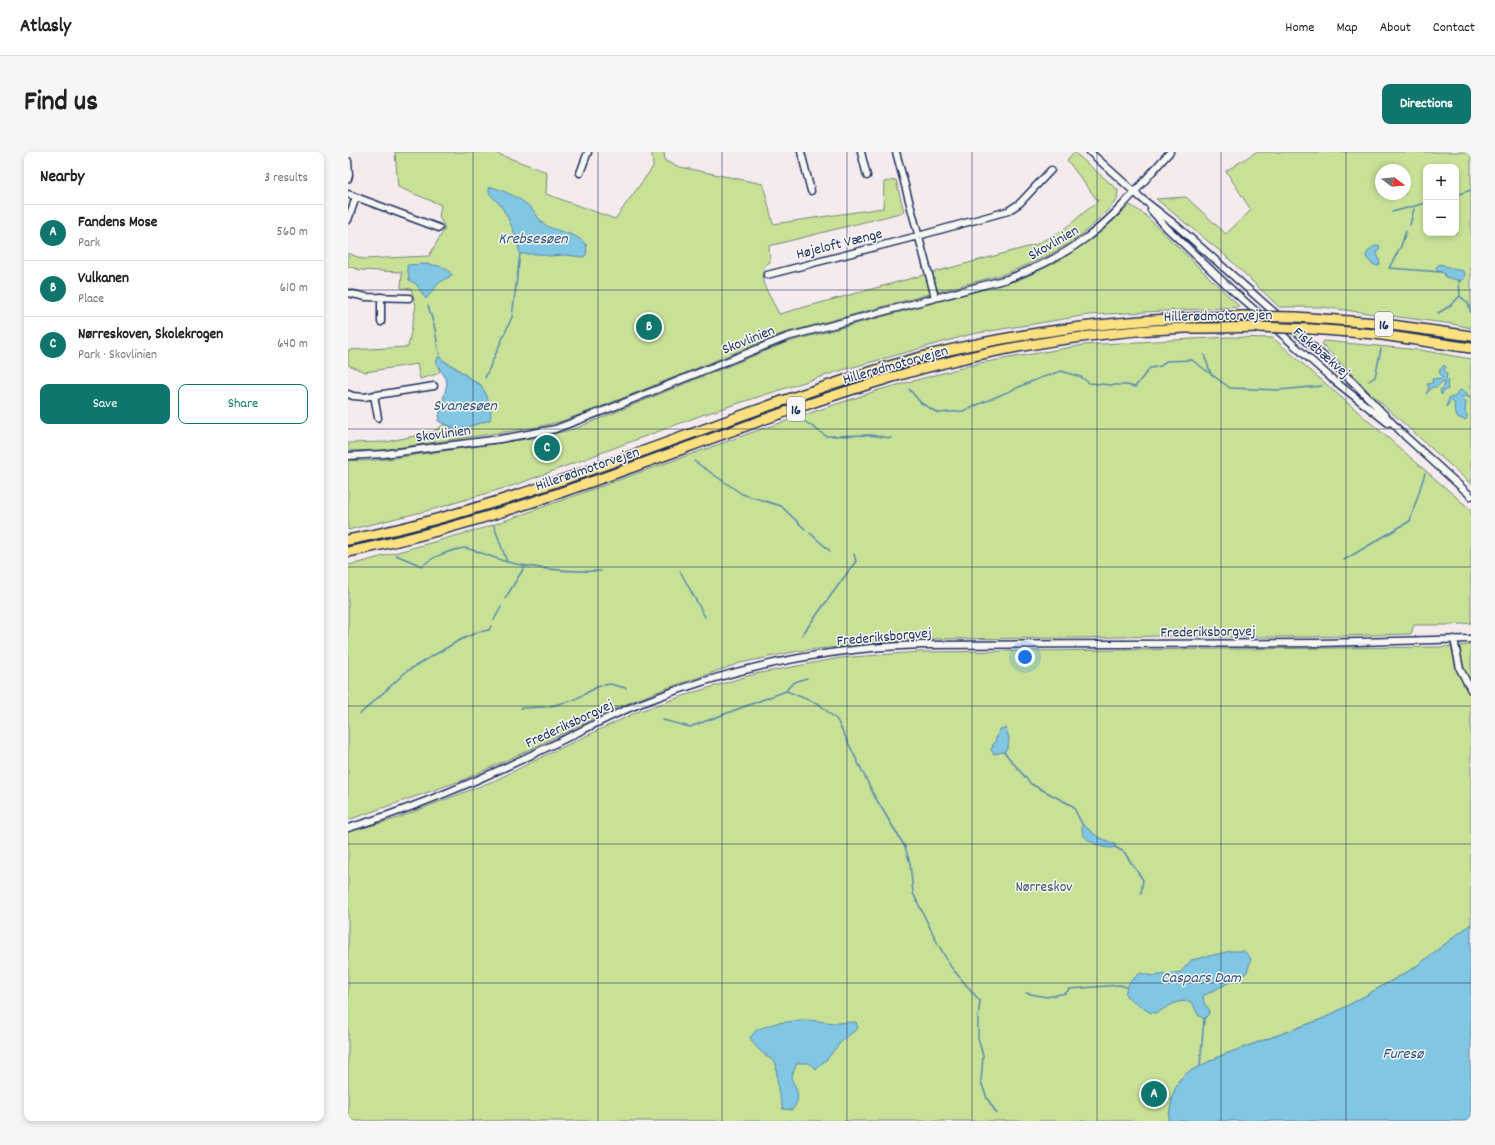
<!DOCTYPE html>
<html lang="en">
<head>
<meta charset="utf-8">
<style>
	:root { --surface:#fff; --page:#f6f6f6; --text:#202124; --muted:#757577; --line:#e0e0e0; --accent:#0f766e }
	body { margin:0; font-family:Dekko,sans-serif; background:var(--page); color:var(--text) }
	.controls { position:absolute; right:12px; top:12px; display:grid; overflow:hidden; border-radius:8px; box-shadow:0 2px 6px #0003 }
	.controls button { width:36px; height:36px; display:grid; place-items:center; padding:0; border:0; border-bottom:1px solid var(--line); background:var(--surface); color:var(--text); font:20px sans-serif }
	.compass { position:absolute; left:1027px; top:12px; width:36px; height:36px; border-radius:50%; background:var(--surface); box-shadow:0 2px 6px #0003; rotate:106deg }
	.you { position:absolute; left:677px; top:505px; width:14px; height:14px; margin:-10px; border:3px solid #fff; border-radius:50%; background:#1a73e8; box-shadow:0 0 0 6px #1a73e833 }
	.badge { display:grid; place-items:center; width:26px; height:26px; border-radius:50%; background:var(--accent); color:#fff; font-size:13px; font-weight:700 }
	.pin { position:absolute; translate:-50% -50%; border:2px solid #fff; box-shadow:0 1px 4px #0006 }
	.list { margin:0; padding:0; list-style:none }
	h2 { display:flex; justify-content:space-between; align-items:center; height:52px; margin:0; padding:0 16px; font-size:17px }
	h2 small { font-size:13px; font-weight:400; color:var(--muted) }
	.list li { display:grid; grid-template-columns:26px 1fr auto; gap:12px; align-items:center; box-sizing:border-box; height:56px; padding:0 16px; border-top:1px solid var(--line) }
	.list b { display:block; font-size:15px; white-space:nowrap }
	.list p { margin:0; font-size:13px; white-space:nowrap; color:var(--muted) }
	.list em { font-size:13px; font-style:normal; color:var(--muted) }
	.actions { display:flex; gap:8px; padding:12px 16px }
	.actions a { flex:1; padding:9px 0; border:1px solid var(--accent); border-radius:8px; text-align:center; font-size:14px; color:var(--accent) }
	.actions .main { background:var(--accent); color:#fff }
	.map { position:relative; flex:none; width:1123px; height:969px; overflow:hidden; border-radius:8px }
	header { display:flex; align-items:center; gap:24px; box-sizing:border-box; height:56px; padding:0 20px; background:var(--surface); border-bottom:1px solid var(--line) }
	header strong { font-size:19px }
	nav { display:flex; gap:22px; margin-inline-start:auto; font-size:14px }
	.intro { display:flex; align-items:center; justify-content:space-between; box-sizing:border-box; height:96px; padding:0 24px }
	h1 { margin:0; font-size:28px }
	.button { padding:10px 18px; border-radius:8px; background:var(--accent); color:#fff; font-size:14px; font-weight:700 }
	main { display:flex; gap:24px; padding:0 24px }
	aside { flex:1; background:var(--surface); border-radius:8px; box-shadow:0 2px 6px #0003 }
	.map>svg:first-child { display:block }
	.green { fill:#c8e197; stroke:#72887a; fill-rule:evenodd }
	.water { fill:#81c6e2; stroke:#588aad }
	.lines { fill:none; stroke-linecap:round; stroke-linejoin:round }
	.stream { stroke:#588aad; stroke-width:1.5 }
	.minor-casing { stroke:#1b2f5e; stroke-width:9 }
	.highway-casing { stroke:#1b2f5e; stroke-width:12 }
	.minor { stroke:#f6f6f2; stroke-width:6 }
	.highway { stroke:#fde080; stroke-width:9 }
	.highway-bridge-casing { stroke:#1b2f5e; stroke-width:12; stroke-linecap:butt }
	.highway-bridge { stroke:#fde080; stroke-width:9 }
	.grid { fill:none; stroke:#1b2f5e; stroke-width:1; stroke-opacity:0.55 }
	.labels { text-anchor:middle; stroke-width:3; stroke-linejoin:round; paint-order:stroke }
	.shield { fill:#f6f6f2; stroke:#5d6b8a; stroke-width:1 }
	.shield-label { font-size:14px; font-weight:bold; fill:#1b2f5e }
	.street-label { font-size:15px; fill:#1b2f5e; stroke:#f6f6f2 }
	.park-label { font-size:15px; fill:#3e5369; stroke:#f6f6f2 }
	.water-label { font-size:16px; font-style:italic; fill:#34557f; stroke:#f6f6f2 }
</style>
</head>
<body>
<header>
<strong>Atlasly</strong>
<nav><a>Home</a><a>Map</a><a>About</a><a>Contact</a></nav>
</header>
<div class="intro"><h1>Find us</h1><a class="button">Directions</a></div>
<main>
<aside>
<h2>Nearby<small>3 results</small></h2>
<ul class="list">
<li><span class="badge">A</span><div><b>Fandens Mose</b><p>Park</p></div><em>560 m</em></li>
<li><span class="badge">B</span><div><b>Vulkanen</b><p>Place</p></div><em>610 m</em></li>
<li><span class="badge">C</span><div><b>Nørreskoven, Skolekrogen</b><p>Park · Skovlinien</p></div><em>640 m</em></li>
</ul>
<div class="actions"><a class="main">Save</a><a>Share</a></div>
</aside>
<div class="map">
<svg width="1123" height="969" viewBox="0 0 1123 969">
	<rect width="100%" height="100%" fill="#f5ebed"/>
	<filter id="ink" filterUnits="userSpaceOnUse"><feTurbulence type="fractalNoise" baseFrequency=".025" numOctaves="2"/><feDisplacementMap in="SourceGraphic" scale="8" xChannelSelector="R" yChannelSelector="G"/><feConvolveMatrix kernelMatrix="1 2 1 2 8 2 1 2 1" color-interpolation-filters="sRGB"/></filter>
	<g filter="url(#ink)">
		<path class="green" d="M47 0H145L199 20 198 42 267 67 305 15 304 0H316L317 9 332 15 415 32 425 72 535 56 536 30 548 28 556 60 421 94 422 110 417 113 414 125 416 133 431 162 687 93 715 78 750 49 719 8 726 0 770 38 769 48C756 62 742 77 726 88 704 103 680 113 656 122L433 182 255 254 214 269 190 275 34 298 0 299V291L38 290 85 280 96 272 110 278 133 233C124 229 118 223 110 217 103 213 96 210 91 204L88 211 92 219 89 222 72 227 69 212 17 220 0 213V198L60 195 68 153 63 137 53 136 54 120 12 118 0 114V101L15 107 81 104 97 76 91 65 93 53 50 35Z
			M908 0H1123V176L1105 172 973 155H931L878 104 808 47 838 45 878 82 903 58 878 19ZM1078 15H1108V81H1078ZM1033 18H1057V42H1033Z
			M782 53 796 62 892 155 740 163 624 182 491 219 354 263 170 332 86 357 0 378V308L15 309 39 307 193 285 226 277 437 191 670 128C715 109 746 87 782 53Z
			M881 185 925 186 1123 358V471L1104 473H1066L1063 482 959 485H887L811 484 730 486 570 487 450 499 392 511 311 539 265 557 181 598 115 628 0 668V413L14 410 139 375 408 279 531 238 632 211 736 193Z
			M976 189 1072 198 1123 207V332L1021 240 974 192Z
			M1123 493V772L1066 816 997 855 974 867 872 904 841 920 831 928 825 942 820 969H0V680L47 667 148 628 200 602 289 560 347 540 407 522 492 506 571 500 1095 495Z"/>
		<path class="water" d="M143 35C156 38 176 48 184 57 190 64 192 71 201 75 213 81 230 81 239 94L238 103 235 105 217 103 200 104 192 102H172L168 85 159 64 153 54 141 41V36Z
			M1031 93 1032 96 1029 100 1032 112 1029 114 1023 111 1018 105C1019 98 1024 95 1031 93Z
			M75 112C86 113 98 113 104 123L91 131 78 147 68 132 61 128 59 113Z
			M1092 112C1096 113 1101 116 1105 117 1110 119 1113 116 1117 121L1116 127 1113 129 1097 125 1096 121 1090 119 1088 115Z
			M91 204C96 210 103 213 109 217 118 223 124 229 133 233 139 243 145 256 142 268L110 278 90 269 99 231 97 225 88 211Z
			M1096 213 1098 215 1096 218 1099 222 1098 227 1100 229 1099 233 1100 237 1097 239 1095 238V241L1093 243V241L1092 238 1096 235 1097 230 1095 229 1089 235H1084L1078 242 1081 236 1079 232 1085 231 1084 227 1094 226 1091 219Z
			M1113 238 1118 240 1122 246 1117 244 1113 245 1118 250 1117 260 1119 262V266L1117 268 1109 265 1106 256 1107 251 1103 249 1098 255 1101 246 1107 245 1109 241Z
			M658 576 661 586 660 595 656 600 646 602 643 598 652 577Z
			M734 672 750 685 767 692V695C760 699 742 691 737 685 733 681 734 676 734 672Z
			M1123 772V969H820L825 942 831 928 840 920 872 904 974 867 997 855 1066 816Z
			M883 799H896L903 807 899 820 893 825 888 829 882 830 855 844 856 851 861 857V862L856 867 850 863 844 850C829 847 821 854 809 861L801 860 778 844C776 833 785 827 792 821L804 824 833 820 843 808Z
			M460 868 487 871 508 870 510 876 491 892 479 907 468 917 461 911H449L443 926C449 938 454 946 444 958L435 957 430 938 428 911C418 904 408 897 402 886L408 878 428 871Z"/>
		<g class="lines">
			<path class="stream" d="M1108 43 1123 38
				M1044 60 1078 51
				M1062 73 1066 57
				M1058 79 1053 94 1041 116 1093 120
				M1112 144 1120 151 1123 161
				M80 153 87 177 91 202
				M1090 161 1102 154 1112 144 1111 128
				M856 203 863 222
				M137 226 164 165 172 102
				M1021 229 1027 225 1033 197
				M561 237 573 251 590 261 615 259 692 226 713 219 733 225 741 231 762 233H779L787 235 802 216 813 214 818 209 844 208 882 236 931 238 974 234
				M456 269 478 284 522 283 543 286
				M346 309 394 342 433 354 457 377
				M146 374 159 410
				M462 381 482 399
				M48 403 74 414C84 405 102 398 116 396 120 395 151 408 159 410 189 417 222 420 253 419
				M996 408 1062 369 1077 321
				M332 419 357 465
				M157 447 177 414
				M146 468 153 455
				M454 483 508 409 506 402
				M459 526C449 529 444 530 438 539L471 552 489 568 527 645 557 695 562 711 565 741 590 792 603 815 632 849 630 866V886L635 904 633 930 639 946 649 962
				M173 556 199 555 226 548 251 534 262 532 278 536
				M12 562 59 519 110 489 130 480 141 478 143 474
				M315 568 342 575 438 539
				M656 600 683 632 725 654 734 672
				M767 695 776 700 795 728 793 741
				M678 841 698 845 718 841 721 837 772 833 778 835
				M852 914 856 867
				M442 968V969"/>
			<g class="minor-casing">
				<path id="minor" d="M453 0 463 39
					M513 0 519 24
					M548 0 587 145
					M742 0 793 46 829 74 980 208 1005 230 1057 284 1123 344
					M0 9 1 23 0 27
					M232 21 240 0
					M0 42 91 76
					M803 58 819 76 884 138 983 226 1040 271
					M0 68 8 45
					M419 123 570 84 660 59 672 51 703 18
					M0 141 18 145 61 146
					M33 145V170
					M0 242 5 244 16 245 86 234
					M26 243 30 266
					M0 304 36 302 89 295 152 287 207 277 263 256 439 185 659 127C687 117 714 104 738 86 770 63 795 29 822 0
					M1106 487 1112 517 1123 538
					M0 676C68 656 134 627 198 596 230 581 262 563 294 551 383 516 479 496 574 493L971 491 1123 487"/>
			</g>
			<g class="highway-casing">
				<path id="highway" d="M948 165 1029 171 1123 184
					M963 177 1027 182 1123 196
					M0 388C147 359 286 301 426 252 475 235 523 218 573 205 680 177 786 166 896 164
					M0 400C188 363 362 279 545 225 639 197 739 180 838 176 862 176 885 176 909 175"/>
			</g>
			<use href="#minor" class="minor"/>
			<use href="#highway" class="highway"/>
			<g class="highway-bridge-casing">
				<path id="highway-bridge" d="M896 164 948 165
					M909 175 963 177"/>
			</g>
			<use href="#highway-bridge" class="highway-bridge"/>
		</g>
	</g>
	<path class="grid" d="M125 0V969M250 0V969M374 0V969M499 0V969M624 0V969M749 0V969M873 0V969M998 0V969M0 138H1123M0 277H1123M0 415H1123M0 554H1123M0 692H1123M0 831H1123"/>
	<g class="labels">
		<g class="shield">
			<rect x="1027" y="160" width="18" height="24" rx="3"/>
			<rect x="439" y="245" width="18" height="24" rx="3"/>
		</g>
		<g class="shield-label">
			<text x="1036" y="177">16</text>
			<text x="448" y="262">16</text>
		</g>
		<g class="street-label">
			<text transform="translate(705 90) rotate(-30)" y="5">Skovlinien</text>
			<text transform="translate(491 91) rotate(-14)" y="5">Højeloft Vænge</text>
			<text transform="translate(870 163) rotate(-1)" y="5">Hillerødmotorvejen</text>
			<text transform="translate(400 187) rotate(-22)" y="5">Skovlinien</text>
			<text transform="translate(974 200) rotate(41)" y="5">Fiskebækvej</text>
			<text transform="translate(547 212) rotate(-16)" y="5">Hillerødmotorvejen</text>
			<text transform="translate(95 281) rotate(-8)" y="5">Skovlinien</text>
			<text transform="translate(239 316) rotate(-19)" y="5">Hillerødmotorvejen</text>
			<text transform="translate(860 479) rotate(-1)" y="5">Frederiksborgvej</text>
			<text transform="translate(536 484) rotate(-5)" y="5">Frederiksborgvej</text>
			<text transform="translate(221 571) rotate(-25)" y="5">Frederiksborgvej</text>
		</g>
		<g class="park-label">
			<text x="696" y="739">Nørreskov</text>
		</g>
		<g class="water-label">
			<text x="185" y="91">Krebsesøen</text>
			<text x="117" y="258">Svanesøen</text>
			<text x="853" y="830">Caspars Dam</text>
			<text x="1055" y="906">Furesø</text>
		</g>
	</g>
</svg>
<div class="controls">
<button>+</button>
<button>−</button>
</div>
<svg class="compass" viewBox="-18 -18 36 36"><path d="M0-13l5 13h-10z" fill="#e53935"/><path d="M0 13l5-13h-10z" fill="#757577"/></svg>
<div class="you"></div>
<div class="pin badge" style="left:806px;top:942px">A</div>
<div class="pin badge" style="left:301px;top:175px">B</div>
<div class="pin badge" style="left:199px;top:296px">C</div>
</div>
</main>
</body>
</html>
